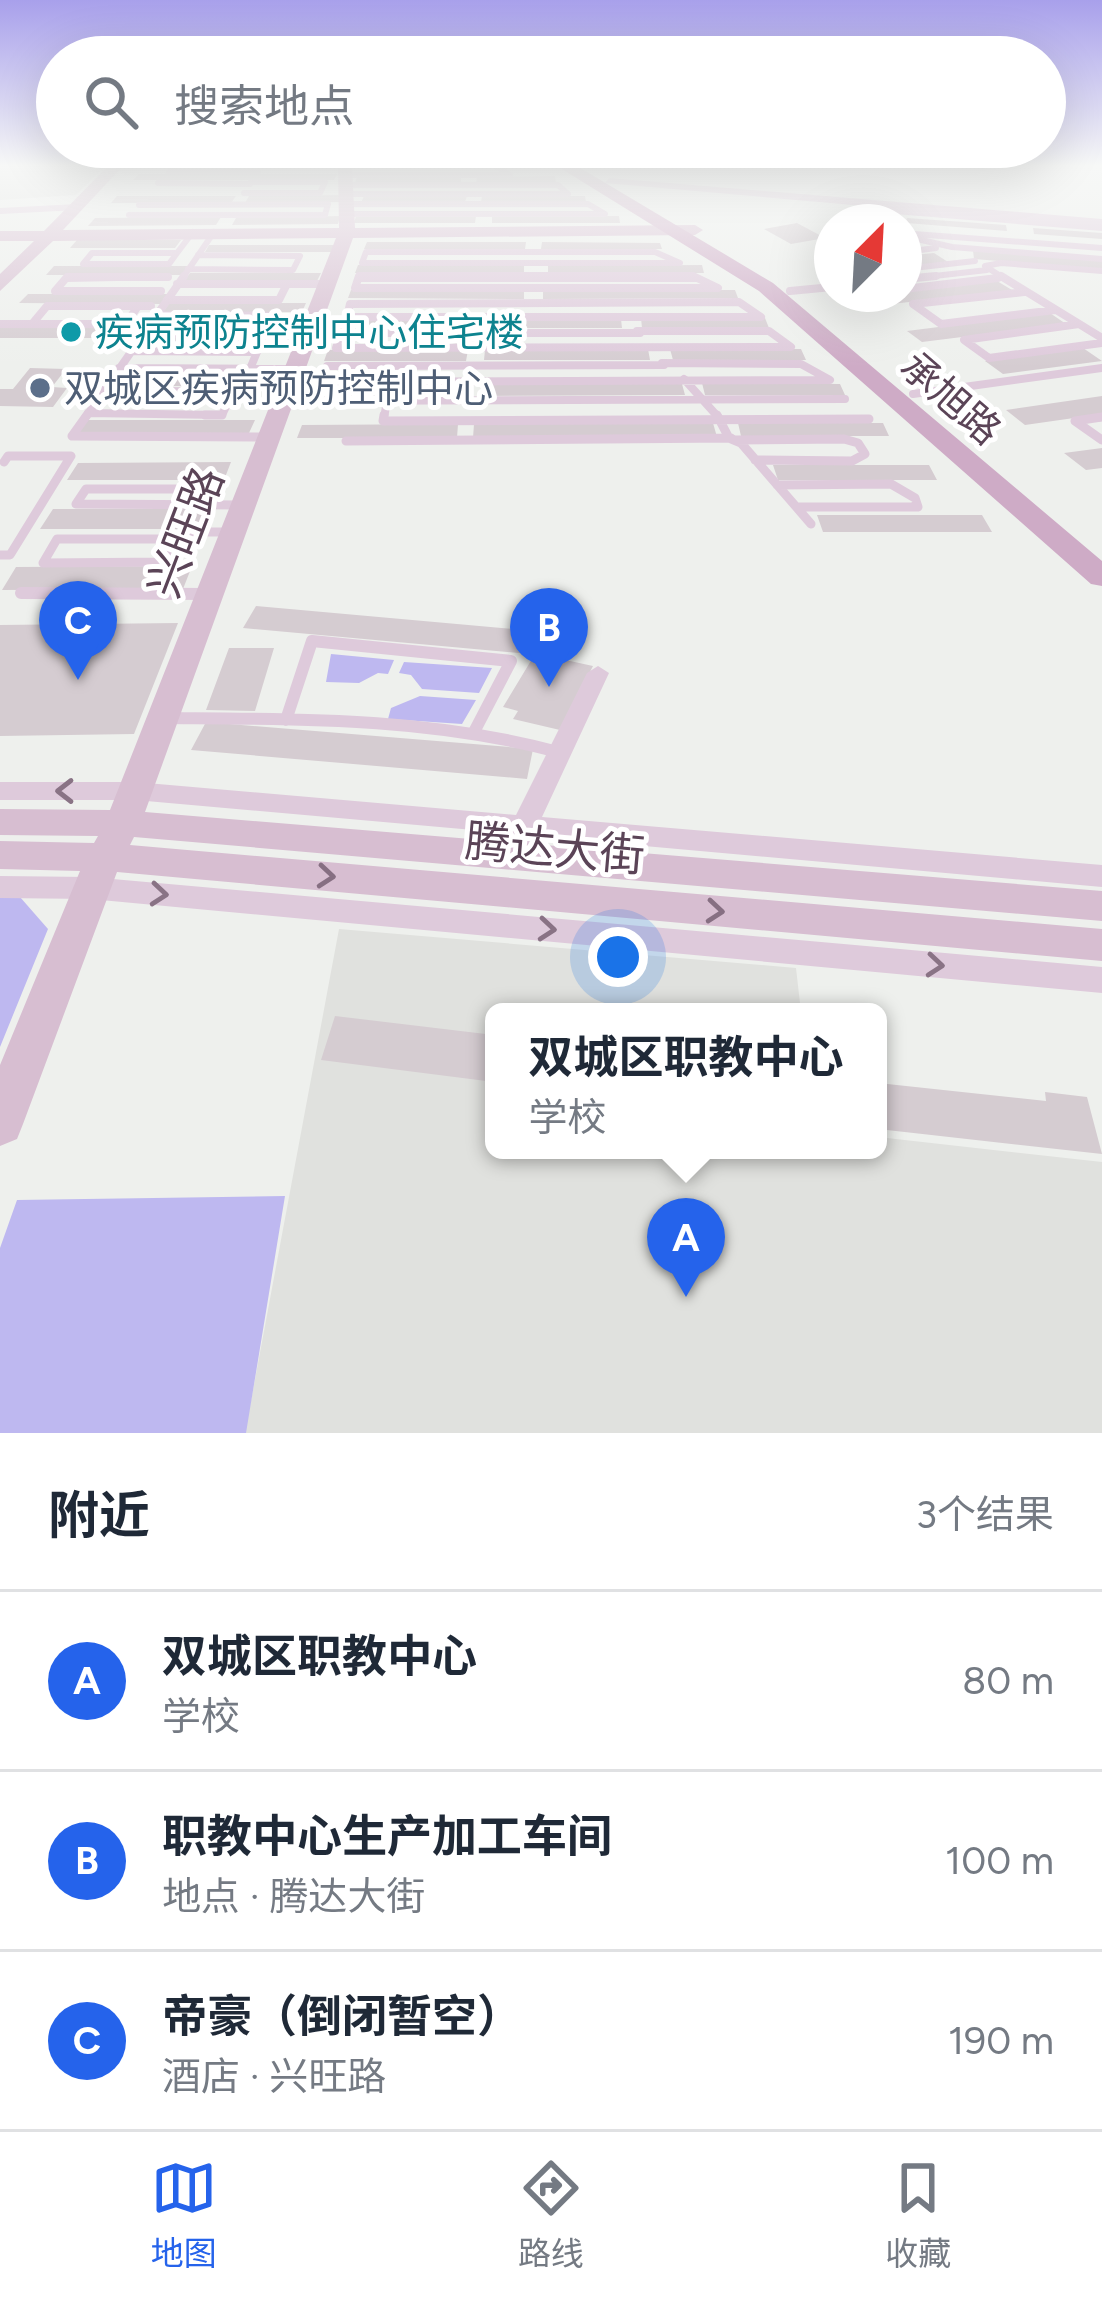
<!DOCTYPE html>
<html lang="zh">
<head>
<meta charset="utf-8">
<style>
	:root { --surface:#fff; --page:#f6f6f7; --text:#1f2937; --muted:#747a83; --line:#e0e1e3; --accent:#2563eb }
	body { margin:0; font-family:Figtree,"Noto Sans SC",sans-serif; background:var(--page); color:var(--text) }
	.compass { position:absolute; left:814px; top:204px; width:108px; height:108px; border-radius:50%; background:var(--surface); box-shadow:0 12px 48px #0002; rotate:24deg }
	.you { position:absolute; left:618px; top:957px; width:42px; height:42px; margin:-30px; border:9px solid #fff; border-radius:50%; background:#1a73e8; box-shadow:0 0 0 18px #1a73e833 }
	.badge { display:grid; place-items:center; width:78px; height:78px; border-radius:50%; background:var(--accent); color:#fff; font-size:39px; font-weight:700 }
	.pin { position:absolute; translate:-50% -99px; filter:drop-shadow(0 3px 6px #0008) }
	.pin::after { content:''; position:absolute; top:63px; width:42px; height:36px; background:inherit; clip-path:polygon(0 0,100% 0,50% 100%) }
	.popup { position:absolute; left:485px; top:1003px; width:402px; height:156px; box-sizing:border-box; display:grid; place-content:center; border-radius:18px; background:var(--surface); filter:drop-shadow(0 3px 9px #0005); font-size:39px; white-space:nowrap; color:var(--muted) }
	.popup b { font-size:45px; color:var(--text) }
	.popup::after { content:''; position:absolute; left:50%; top:100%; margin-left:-24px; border:24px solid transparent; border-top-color:var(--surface) }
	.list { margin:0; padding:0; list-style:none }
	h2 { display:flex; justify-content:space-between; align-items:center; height:156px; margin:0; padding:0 48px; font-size:51px }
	h2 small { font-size:39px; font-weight:400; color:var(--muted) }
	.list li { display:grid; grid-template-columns:78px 1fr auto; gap:36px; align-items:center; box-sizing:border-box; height:180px; padding:0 48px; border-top:3px solid var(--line) }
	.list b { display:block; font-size:45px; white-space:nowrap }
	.list p { margin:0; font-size:39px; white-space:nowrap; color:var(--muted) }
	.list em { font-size:39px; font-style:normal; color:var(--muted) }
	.icon { flex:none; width:66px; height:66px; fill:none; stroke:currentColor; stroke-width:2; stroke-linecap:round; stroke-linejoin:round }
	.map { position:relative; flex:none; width:1102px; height:1433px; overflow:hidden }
	.search { position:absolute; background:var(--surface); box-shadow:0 12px 48px #0002; left:36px; right:36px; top:36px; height:132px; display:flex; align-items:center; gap:30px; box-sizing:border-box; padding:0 42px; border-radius:66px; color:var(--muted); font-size:45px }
	.sheet { height:696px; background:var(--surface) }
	nav { display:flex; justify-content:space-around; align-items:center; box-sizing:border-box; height:168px; border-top:3px solid var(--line); background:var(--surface); font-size:33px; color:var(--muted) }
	nav a { display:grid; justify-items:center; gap:6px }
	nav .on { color:var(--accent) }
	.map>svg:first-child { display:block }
	.education { fill:#e0e1de }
	.green { fill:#beb8f0 }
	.building { fill:#d5ccd1 }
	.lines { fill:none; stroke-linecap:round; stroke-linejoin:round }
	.lane-far3 { stroke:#decadb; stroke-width:6 }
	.lane-far2 { stroke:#decadb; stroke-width:8 }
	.lane-far1 { stroke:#decadb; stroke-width:9 }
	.lane { stroke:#decadb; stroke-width:12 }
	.street { fill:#decadb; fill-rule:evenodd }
	.secondary { fill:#d7bed1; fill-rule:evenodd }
	.primary { fill:#ceabc6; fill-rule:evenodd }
	.oneway { stroke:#897385 }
	.oneway2 { stroke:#866f82 }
	.culture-dot { fill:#0f9aa8; stroke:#fff; stroke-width:4.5 }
	.service-dot { fill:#5c6f8a; stroke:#fff; stroke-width:4.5 }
	.labels { text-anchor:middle; stroke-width:10; stroke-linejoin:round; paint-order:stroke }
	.far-culture-label { font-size:39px; fill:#0d838f; stroke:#fff; text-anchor:start }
	.far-service-label { font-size:39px; fill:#4e5e75; stroke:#fff; text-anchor:start }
	.far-street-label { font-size:39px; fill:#5b4457; stroke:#fff }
	.street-label { font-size:45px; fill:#5b4457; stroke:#fff }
</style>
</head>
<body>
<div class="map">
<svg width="1102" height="1433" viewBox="0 0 1102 1433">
	<rect width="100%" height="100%" fill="#eef0ed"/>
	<path class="education" d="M0 166H105L76 195 0 200Z
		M339 929 796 968 801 1012H494V1150H878V1137L1102 1162V1433H245Z"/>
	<path class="green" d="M331 654 394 660 388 674 378 673 359 683 326 682Z
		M404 662 492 668 479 693 422 689 411 675 399 673Z
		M420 696 476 700 462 724 388 719 391 708Z
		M0 896 20 897 48 929 0 1047Z
		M285 1196 246 1433H0V1248L17 1200Z"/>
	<path class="building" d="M139 174H337L334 180H133Z
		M555 176 556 183H476L477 177Z
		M357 177H461V183H355Z
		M345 195 343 202 245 203 249 196Z
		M117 196H236L231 203H111Z
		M364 196H467L465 202 361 203Z
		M482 196H585L586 202H481Z
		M340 216 338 224 232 225 236 218Z
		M356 216H476L475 223H354Z
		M492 216H619L620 223H492Z
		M221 217 216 225 88 226 95 218Z
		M907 218 1006 225 1007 231 906 223Z
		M797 223 825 238 791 244 764 229Z
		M1033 228 1102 233V239L1034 234Z
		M77 240H181L175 248H70Z
		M367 242H526L525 249H364Z
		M542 242 660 243 662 249H541Z
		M209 245H334L331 252H205Z
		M973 251 1102 261V269L974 259Z
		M934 253 948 262 904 267V256Z
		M358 265H524V273H355Z
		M702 265 704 273H548V266Z
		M54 266H188L182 275H46Z
		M190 273H321L317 281H184Z
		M997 281 1012 290 875 306 862 296Z
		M351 290 524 291V299L348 298Z
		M543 290H735L738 298 543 299Z
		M28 294H169L162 304 19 303Z
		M167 303H306L302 312H161Z
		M1050 313 1066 324 922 342 907 331Z
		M641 318H765L769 328H642Z
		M339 319H477L476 328 336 329Z
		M493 319H621L622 328H493Z
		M0 327H145L138 338H0Z
		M147 337 294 338 290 348 140 347Z
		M1083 348 1102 361 1003 374 985 361Z
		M648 349 650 360H484L485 350Z
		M670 349H801L806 360H673Z
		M328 350H468L466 361H324Z
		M30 368 66 369 52 387 67 388 53 407 0 406V389H13Z
		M119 374 275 375 270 386H111Z
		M702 383 840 384 845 395H705Z
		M463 384 461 397H310L314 385Z
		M483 384H682L685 395 482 396Z
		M1102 396V414L1025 425 1006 410Z
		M87 420H255L249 433H78Z
		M713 423 717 437 473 438 474 424Z
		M738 423H883L889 436H741Z
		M458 424 457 438H297L302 425Z
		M1102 448V468L1086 470 1064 453Z
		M231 462 224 480H67L78 463Z
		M773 465H929L937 480H778Z
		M53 509H216L208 529H40Z
		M817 515H982L992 532H823Z
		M192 566 183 589 2 590 16 567Z
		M256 606 536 631 530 654 243 628Z
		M178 623 134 734 0 736V625Z
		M229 648H274L255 711 206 710Z
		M547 656 593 666 560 730 513 719 518 711 503 707 532 659 544 661Z
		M206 722 533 749 527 779 191 750Z
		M335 1016 494 1035V1082L321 1060Z
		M878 1083 1046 1101 1045 1092 1087 1097 1102 1154 878 1129Z"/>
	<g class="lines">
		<path class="lane-far3" d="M175 166 169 172H258
			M347 175H510L496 166
			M158 183 250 184
			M348 185H558L568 194H348
			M244 193H320L325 182H251
			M348 204H588L605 214H348
			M0 211 78 207
			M129 215H325L328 204 139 205
			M875 222 858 213 883 210 1102 228
			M914 234 1102 248
			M904 236 952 247 1102 259
			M366 252H655L680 263H362Z
			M904 252 936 248
			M92 253H177L169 264H83Z
			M177 253 193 232
			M827 260H832
			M188 269 293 270 300 256 198 255
			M904 269 975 261
			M66 279 168 277
			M182 279 214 232
			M358 279H698
			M908 279 987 270
			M993 279 998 278
			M1005 279 985 266 1001 263 1102 271"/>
		<path class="lane-far2" d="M359 276H693L718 288H355Z
			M1001 276 1102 338
			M904 279 936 276
			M177 284H327
			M904 289 998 278
			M161 291H55L67 277H168
			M790 291 832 287
			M1024 292 913 304 941 324 1055 310
			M167 300H279L287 284
			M739 302 761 317H347L350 304Z
			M47 306H138L126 324H32Z
			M138 306H151
			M0 324H32
			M1079 324 964 340 989 358 1102 343
			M637 331H769L791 347 336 348 341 333H640
			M143 334H267L274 316 156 315
			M131 351 257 352 250 369
			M662 363 801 364 830 380 322 382 327 366 664 365
			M119 368 295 369
			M684 379 719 418
			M913 394 1102 368
			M283 401 845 399
			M88 413 222 415 233 392 104 390
			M85 418 184 276
			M384 418 387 401
			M1097 418 1102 417"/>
		<path class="lane-far1" d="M205 415H222
			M384 415 383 421 869 419
			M717 415 729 438 741 443 811 524
			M1102 417 1075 421 1102 440
			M72 436 87 415
			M72 436 269 437
			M735 440 844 439 858 443 865 454 852 461 755 460
			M346 441 731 438
			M777 485 891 484 915 498 918 507H797
			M188 504 195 489H86L76 504 242 505
			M57 539H178L167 562 43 563Z
			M178 539 181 532H232
			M0 555H10L71 456H8L4 462"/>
		<path class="lane" d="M21 593 208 594
			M164 718C297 719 428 717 558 752
			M286 720 312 641 511 661 474 732"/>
		<path class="street" d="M609 178 1102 219V227L605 183Z
			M598 666 609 673 542 817 1102 865V887L533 836 529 844H509L507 833 135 800H0V782H135L516 815 587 673Z
			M0 876 90 877 1102 967V993L90 899 0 898Z"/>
		<path class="secondary" d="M108 166H123L63 230 339 228 338 166H352L355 228 695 225 703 230 695 235 353 238 145 812 1102 891V921L134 837 130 845 1102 929V961L117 872 23 1124 17 1139 0 1146V1065L80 871 0 869V841L94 843 98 836 0 835V809L110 810 336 238 53 241 0 291V274L34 241H0V231H44Z"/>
		<path class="primary" d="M557 166H577L773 283 1102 561V586L1091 584 759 291Z"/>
	</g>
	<defs><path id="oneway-chevron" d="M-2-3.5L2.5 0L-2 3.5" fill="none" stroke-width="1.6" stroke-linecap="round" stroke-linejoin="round" transform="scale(3)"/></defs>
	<g class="oneway">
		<use href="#oneway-chevron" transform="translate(65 791) rotate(-180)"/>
		<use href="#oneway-chevron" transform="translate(159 894) rotate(5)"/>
		<use href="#oneway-chevron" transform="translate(547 929) rotate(5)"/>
		<use href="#oneway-chevron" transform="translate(935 965) rotate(5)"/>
	</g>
	<g class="oneway2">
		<use href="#oneway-chevron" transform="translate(326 876) rotate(5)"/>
		<use href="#oneway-chevron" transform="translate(715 911) rotate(5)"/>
	</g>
	<linearGradient id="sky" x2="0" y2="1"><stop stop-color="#a8a0eb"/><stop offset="0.45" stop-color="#f7f8f7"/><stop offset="1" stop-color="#f7f8f7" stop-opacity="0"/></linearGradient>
	<rect width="1102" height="367" fill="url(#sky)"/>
	<circle class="culture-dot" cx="71" cy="332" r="12"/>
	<circle class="service-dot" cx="40" cy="388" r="12"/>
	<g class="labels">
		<g class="far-culture-label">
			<text x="95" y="346">疾病预防控制中心住宅楼</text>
		</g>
		<g class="far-service-label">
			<text x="64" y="402">双城区疾病预防控制中心</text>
		</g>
		<g class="far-street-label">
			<text transform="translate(951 398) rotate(41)" y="14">承旭路</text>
		</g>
		<g class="street-label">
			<text transform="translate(185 532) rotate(-69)" y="16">兴旺路</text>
			<text transform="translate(555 848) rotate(5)" y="16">腾达大街</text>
		</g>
	</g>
</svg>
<svg class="compass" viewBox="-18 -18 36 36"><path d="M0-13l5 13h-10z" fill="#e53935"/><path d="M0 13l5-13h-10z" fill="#747a83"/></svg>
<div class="you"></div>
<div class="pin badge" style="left:686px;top:1297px">A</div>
<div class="popup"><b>双城区职教中心</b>学校</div>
<div class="pin badge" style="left:549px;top:687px">B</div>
<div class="pin badge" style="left:78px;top:680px">C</div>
<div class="search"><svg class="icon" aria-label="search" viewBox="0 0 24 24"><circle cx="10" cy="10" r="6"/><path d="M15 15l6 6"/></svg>搜索地点</div>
</div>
<section class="sheet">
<h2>附近<small>3个结果</small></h2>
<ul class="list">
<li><span class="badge">A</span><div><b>双城区职教中心</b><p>学校</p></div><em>80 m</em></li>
<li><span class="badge">B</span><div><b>职教中心生产加工车间</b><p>地点 · 腾达大街</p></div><em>100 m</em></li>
<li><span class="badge">C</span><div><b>帝豪（倒闭暂空）</b><p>酒店 · 兴旺路</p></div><em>190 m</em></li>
</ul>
</section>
<nav>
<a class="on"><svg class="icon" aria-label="map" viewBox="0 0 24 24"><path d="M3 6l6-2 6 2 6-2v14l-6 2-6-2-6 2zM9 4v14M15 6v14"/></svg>地图</a>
<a><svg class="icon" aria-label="directions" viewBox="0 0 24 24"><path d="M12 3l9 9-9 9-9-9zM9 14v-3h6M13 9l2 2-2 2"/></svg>路线</a>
<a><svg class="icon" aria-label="saved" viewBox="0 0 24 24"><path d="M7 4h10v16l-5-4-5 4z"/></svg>收藏</a>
</nav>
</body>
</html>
